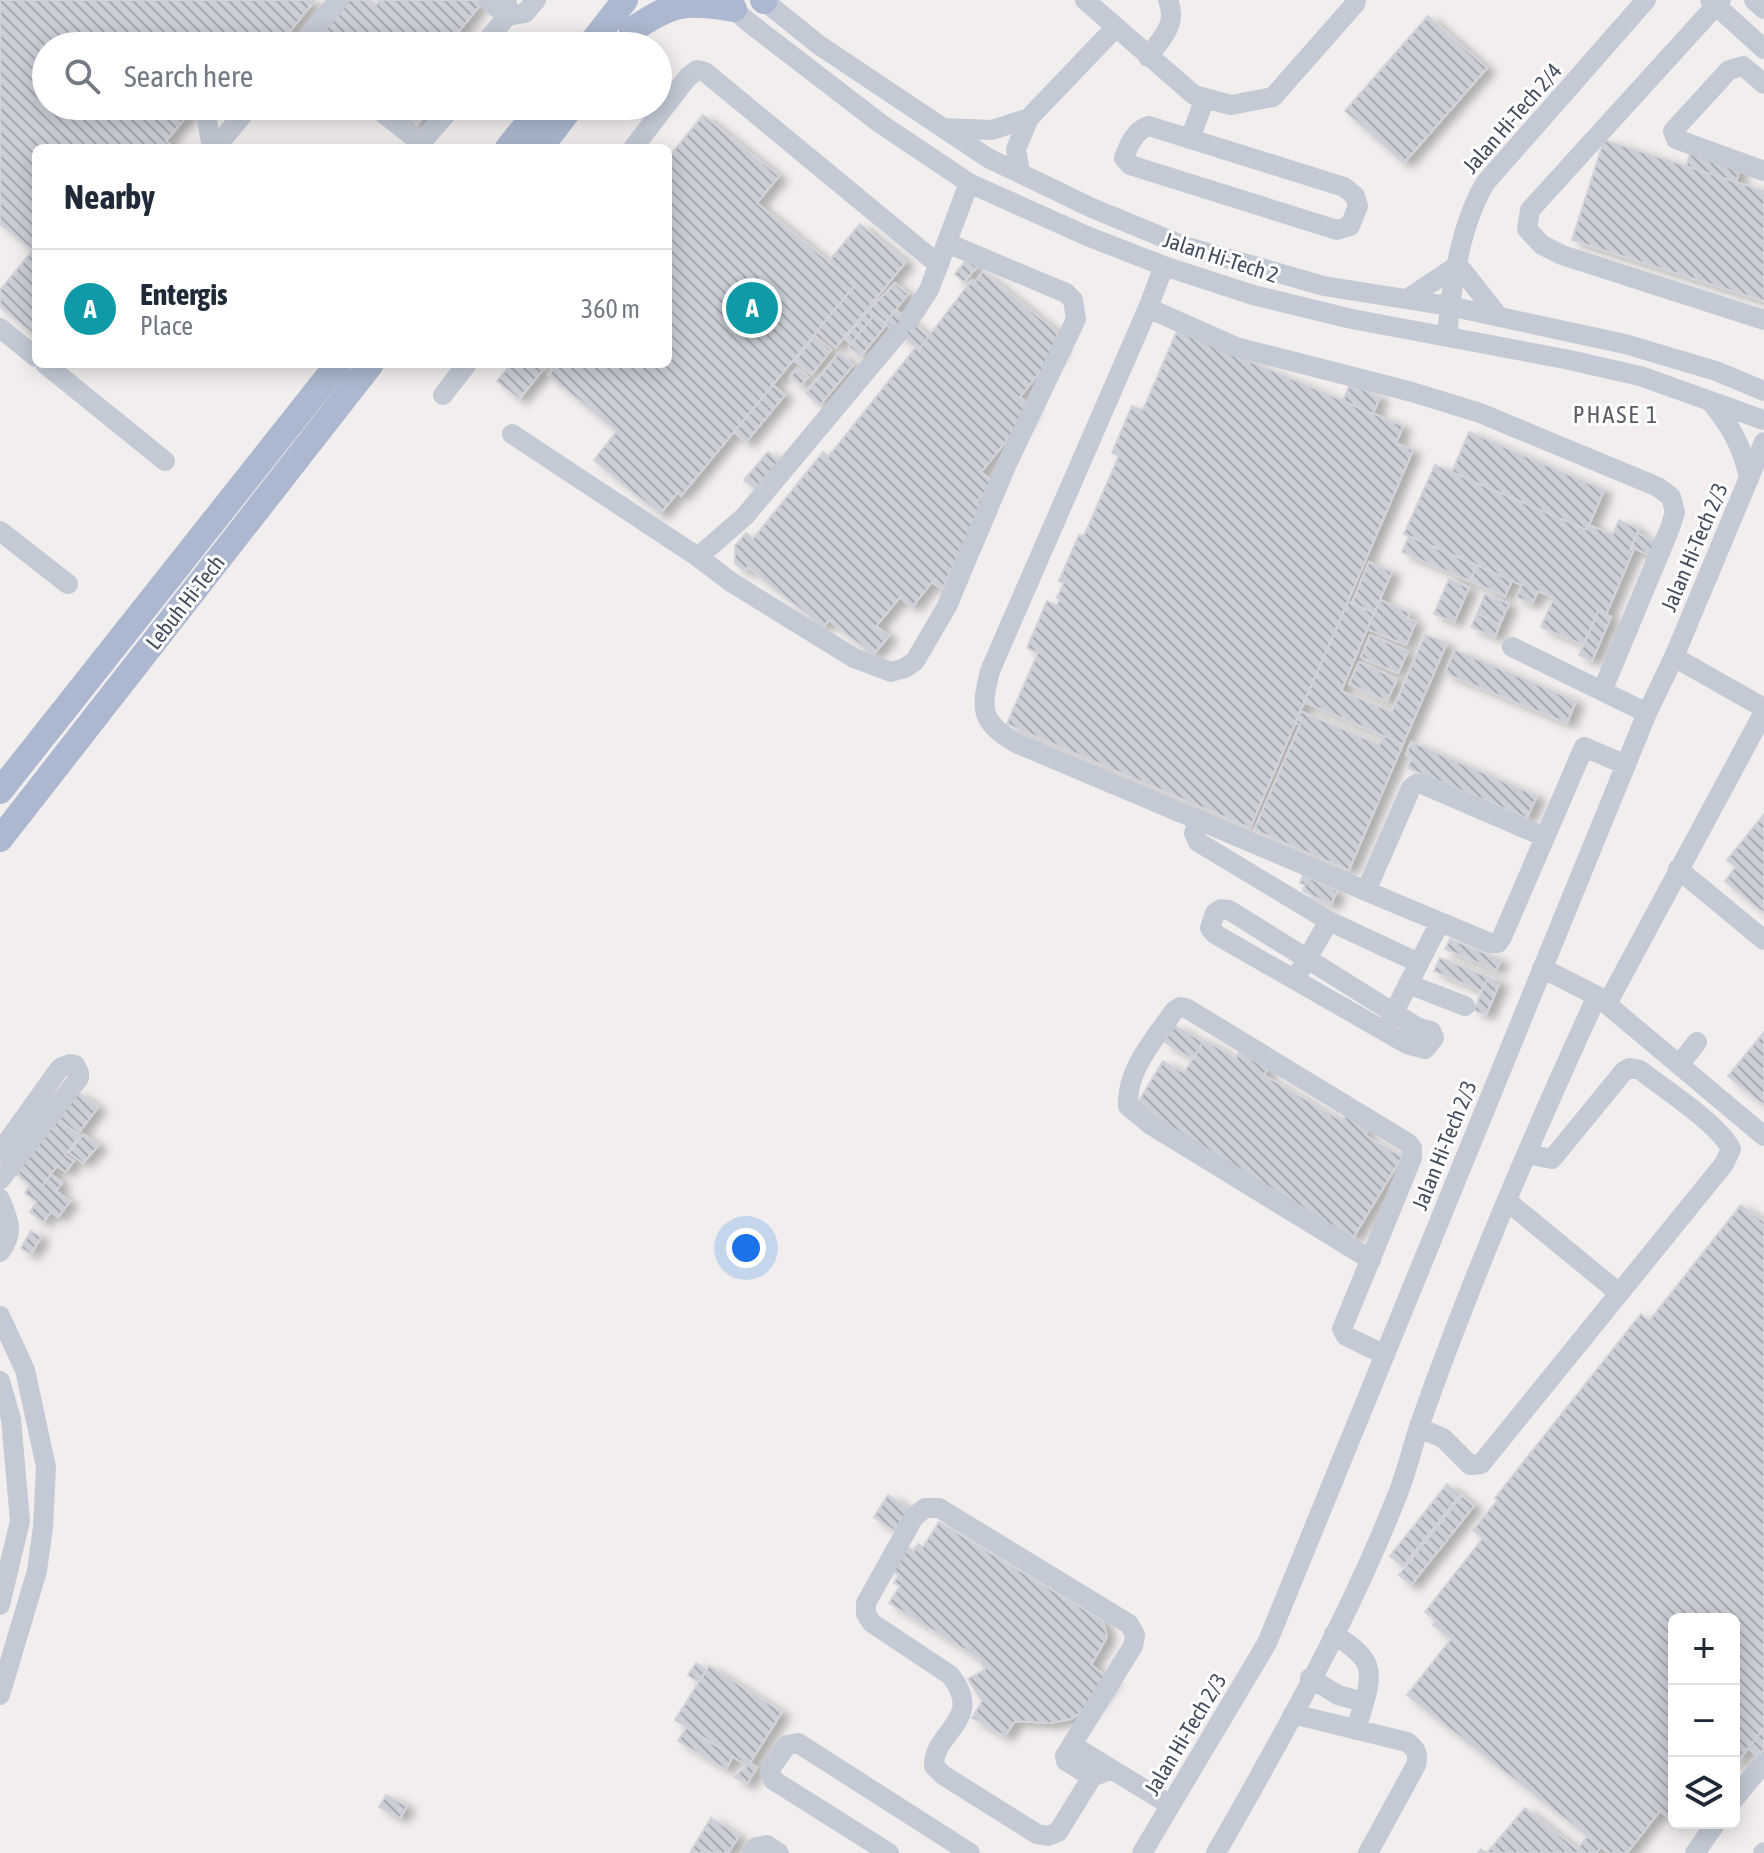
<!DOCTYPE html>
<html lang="en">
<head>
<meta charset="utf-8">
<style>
	:root { --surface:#fff; --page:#f6f6f7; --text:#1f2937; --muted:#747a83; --line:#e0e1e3; --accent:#d93025 }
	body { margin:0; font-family:"Asap Condensed",sans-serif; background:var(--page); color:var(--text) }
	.controls { position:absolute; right:24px; bottom:24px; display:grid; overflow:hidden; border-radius:12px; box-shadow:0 4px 20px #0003 }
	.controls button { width:72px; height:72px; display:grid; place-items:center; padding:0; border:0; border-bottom:2px solid var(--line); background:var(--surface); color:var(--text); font:40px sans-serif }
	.you { position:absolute; left:746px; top:1248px; width:28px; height:28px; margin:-20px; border:6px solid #fff; border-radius:50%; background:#1a73e8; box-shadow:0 0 0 12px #1a73e833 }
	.badge { display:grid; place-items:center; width:52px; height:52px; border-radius:50%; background:var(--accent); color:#fff; font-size:26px; font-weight:700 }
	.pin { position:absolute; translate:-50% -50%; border:4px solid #fff; box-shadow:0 2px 8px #0006 }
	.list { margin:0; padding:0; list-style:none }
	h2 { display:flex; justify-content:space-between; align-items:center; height:104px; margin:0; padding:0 32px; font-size:34px }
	h2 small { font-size:26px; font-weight:400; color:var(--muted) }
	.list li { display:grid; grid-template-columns:52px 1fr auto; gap:24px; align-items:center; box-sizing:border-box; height:120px; padding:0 32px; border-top:2px solid var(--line) }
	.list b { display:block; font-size:30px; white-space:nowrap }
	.list p { margin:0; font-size:26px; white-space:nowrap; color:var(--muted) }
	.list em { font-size:26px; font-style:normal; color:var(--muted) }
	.icon { flex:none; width:44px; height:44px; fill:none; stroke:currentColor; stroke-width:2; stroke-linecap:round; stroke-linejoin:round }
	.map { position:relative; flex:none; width:1764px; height:1853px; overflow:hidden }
	.search { position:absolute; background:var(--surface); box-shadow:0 4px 20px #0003; left:32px; top:32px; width:640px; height:88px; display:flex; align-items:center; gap:20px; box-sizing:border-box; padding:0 28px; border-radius:44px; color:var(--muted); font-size:30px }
	.panel { position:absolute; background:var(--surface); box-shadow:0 4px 20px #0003; left:32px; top:144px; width:640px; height:224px; border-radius:12px }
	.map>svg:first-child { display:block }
	.building { fill:url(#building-back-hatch); stroke:#d1d2da; stroke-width:2; filter:url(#shadow) }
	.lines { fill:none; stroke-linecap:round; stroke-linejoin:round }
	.minor { stroke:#c3cad6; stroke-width:20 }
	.major { stroke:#abb8cf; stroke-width:26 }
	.labels { text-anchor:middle; stroke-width:6; stroke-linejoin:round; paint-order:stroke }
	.street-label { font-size:22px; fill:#454e5d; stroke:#fff }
	.neighbourhood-label { font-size:24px; letter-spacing:2px; fill:#5a5d63; stroke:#fff }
</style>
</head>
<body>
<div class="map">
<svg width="1764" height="1853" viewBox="0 0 1764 1853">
	<defs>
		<pattern id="building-back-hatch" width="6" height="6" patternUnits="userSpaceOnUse" patternTransform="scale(2)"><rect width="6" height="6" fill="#cccfd6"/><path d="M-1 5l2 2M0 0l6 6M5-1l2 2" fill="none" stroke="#a7aab1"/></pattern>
		<filter id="shadow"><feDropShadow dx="8" dy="4.5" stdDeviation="4" flood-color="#0004"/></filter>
	</defs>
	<rect width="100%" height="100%" fill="#f1eeed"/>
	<path class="building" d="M0 0H315L279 45 280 46H46V106H195L166 141 174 148H36V336L0 307V290L33 250 0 224Z
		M348 0H370L376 5 380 0H475L481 4 447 46H313Z
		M1428 16 1487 68 1404 163 1345 111Z
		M389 106H432L415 127Z
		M703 115 779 176 757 203 856 284 681 496 678 492 660 514 594 460 617 431 548 375 553 370 546 364H668V158Z
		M1604 140 1764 191V301L1572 240Z
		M1692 149 1741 165 1736 182 1686 166Z
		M860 224 906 262 836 347 817 331 856 284 828 262Z
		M967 259 977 267 964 282 955 274Z
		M983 272 1056 331 1060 347 1020 397 1031 406 1021 423 981 472 993 482 976 503 981 507 942 589 932 582 912 607 900 597 876 626 889 636 873 655 829 620 823 627 748 567 744 571 735 563V546L746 533 753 539 823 452 828 457 916 347 919 349 972 280 975 282Z
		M895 283 908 294 885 323 869 310Z
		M869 310 875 314 851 344 845 339Z
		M896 310 929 336 919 349 885 323Z
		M875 314 887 324 861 356 849 347Z
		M1177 331 1403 426 1396 443 1413 450 1250 828 1007 724 1038 653 1027 648 1047 601 1057 606 1060 599 1057 598 1064 583 1059 581 1079 535 1084 536 1119 456 1112 453 1132 406 1143 410Z
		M815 336 831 350 812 374 795 361Z
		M839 353 853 365 820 405 806 393Z
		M511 364H546L547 365 519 399 497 381Z
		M797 368 808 377 801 385 790 377Z
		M1350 384 1380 397 1373 414 1343 401Z
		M773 385 785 395 746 442 734 432Z
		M1469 432 1604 490 1587 530 1452 472Z
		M768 452 779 461 755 489 744 480Z
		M1435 465 1587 530 1589 525 1613 535 1619 520 1639 529 1630 550 1633 551 1606 615 1598 611 1584 645 1541 627 1554 598 1538 591 1532 604 1517 597 1522 585 1404 534Z
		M1637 533 1658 542 1652 556 1631 547Z
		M1409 536 1477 565 1470 581 1402 552Z
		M1369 562 1392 572 1374 613 1352 603Z
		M1477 565 1512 581 1505 596 1470 581Z
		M1449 579 1469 588 1454 622 1434 614Z
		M1485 594 1509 604 1500 624 1477 614Z
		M1380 600 1410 613 1407 618 1416 622 1406 645 1367 629Z
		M1348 602 1374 613 1341 691 1392 712 1425 635 1447 643 1403 744 1304 702Z
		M1598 611 1611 617 1592 661 1579 655Z
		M1477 614 1500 624 1495 637 1471 627Z
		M1370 635 1408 651 1398 673 1361 657Z
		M1455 650 1576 701 1567 723 1445 673Z
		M1359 662 1397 679 1387 701 1349 684Z
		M1300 711 1379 745 1384 736 1403 744 1349 870 1254 830 1300 725 1295 722Z
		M1411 742 1537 796 1527 818 1408 768 1412 757 1406 755Z
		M1764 814V913L1725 881 1736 867 1727 860Z
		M1303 875 1337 891 1331 905 1303 891 1305 885 1300 883Z
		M1450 939 1501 960 1496 970 1445 949Z
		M1440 958 1488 977 1482 991 1434 971Z
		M1488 977 1500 982 1486 1015 1474 1010Z
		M1174 1025 1203 1042 1193 1059 1164 1042Z
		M1764 1032V1105L1728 1076Z
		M1204 1040 1236 1058 1239 1052 1268 1069 1264 1075 1342 1121 1345 1116 1368 1130 1365 1135 1402 1157 1353 1238 1134 1109 1163 1061 1184 1073Z
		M76 1091 98 1107 78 1134 56 1118Z
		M56 1118 80 1135 65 1155 74 1161 66 1172 57 1166 42 1186 19 1169Z
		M83 1134 99 1145 83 1163 69 1153Z
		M20 1170 42 1186 51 1174 62 1183 56 1191 70 1201 58 1217 51 1212 43 1222 30 1212 37 1202 25 1193 30 1185 17 1175Z
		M1741 1205 1764 1222V1728L1734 1766V1619H1674V1822L1660 1811 1627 1853H1609L1407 1695 1451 1639 1433 1625 1436 1620 1425 1612 1483 1538 1473 1530 1498 1500 1495 1498 1641 1314 1649 1321Z
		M31 1231 41 1237 31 1254 21 1248Z
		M1447 1484 1460 1495 1403 1566 1390 1556Z
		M888 1495 909 1509 895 1531 874 1517Z
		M1462 1496 1474 1506 1411 1585 1399 1575Z
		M939 1522 1103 1621 1107 1637 1091 1665 1111 1680 1091 1706 1071 1719 1050 1723 1015 1721 1005 1736 972 1718 982 1701 968 1679 985 1670 980 1659 889 1603 900 1586 894 1583 899 1575 890 1570 904 1546 914 1551 918 1544 923 1547Z
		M696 1663 707 1670 699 1682 688 1675Z
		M709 1666 782 1712 748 1766 675 1720Z
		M687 1727 733 1756 726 1769 678 1741Z
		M1764 1728V1749L1758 1756 1748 1748Z
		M750 1763 757 1767 747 1784 734 1777Z
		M386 1795 407 1806 400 1818 379 1807Z
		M1525 1808 1577 1849 1582 1853H1478L1481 1849 1487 1853Z
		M711 1818 739 1836 728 1853H712L696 1843Z
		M1588 1836 1601 1847 1596 1853H1582L1577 1849Z
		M696 1843 712 1853H690Z"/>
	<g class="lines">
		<path class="minor" d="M488 0 507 16 525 13 536 0
			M724 0 747 21 881 124 969 183 1087 236 1164 266 1253 295 1352 319 1565 359 1640 376 1764 420
			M763 0 819 45 988 158 1092 208 1184 246 1324 286 1449 306 1625 344 1716 371 1764 391
			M1085 0 1194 95 1231 105 1273 97 1355 4 1356 0
			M1710 0 1764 49
			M1721 0 1530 210 1527 229 1542 245 1562 255 1764 320
			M1754 0 1764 9
			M300 46 339 0
			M483 46 507 16V4
			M1148 57C1162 37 1178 25 1168 0
			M1764 84 1743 66 1729 70 1673 131 1676 139 1764 171
			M207 106 205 109 212 148
			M374 106 421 143 453 106
			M1149 126 1344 187 1355 196 1358 206 1350 226 1337 230 1130 165 1124 158C1128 146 1136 129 1149 126Z
			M943 128 992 130 1029 118
			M1190 139 1205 98
			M215 148 250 106
			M633 148 688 77 697 70 705 72 939 265
			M1020 173 1016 149 1029 118 1115 28
			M1164 266 1148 308 990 671C981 709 979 721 1016 743L1366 891
			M1407 299 1458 265 1499 317
			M1148 308 1236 347 1412 392 1480 413 1658 487 1671 497 1675 512 1670 528 1603 689
			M909 320 929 290 969 183
			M0 328 36 357
			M1447 336C1451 287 1460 224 1486 182L1646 0
			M45 364 165 461
			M443 395 467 364
			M1711 402C1731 427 1743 447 1749 479
			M512 434 698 557 731 582 854 658 891 672 905 668 915 661 947 606 1006 466 1076 319 1073 300 1066 293 947 243
			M0 531 68 584
			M698 557 745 516 898 333
			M1512 647 1647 713
			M1674 657 1764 708
			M1199 819 1194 833 1198 842 1329 921 1419 963
			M1545 837 1422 784H1416L1411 788 1366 891 1490 943H1498L1502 937 1584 747 1626 765
			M1678 869 1764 940
			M1221 909 1229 910 1394 1013 1417 1027 1431 1031 1434 1038 1425 1049 1407 1044 1215 934 1210 928 1215 913Z
			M1542 968 1597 996 1764 1136
			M1301 969 1329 921
			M1408 984 1465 1006
			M1607 1004 1764 712
			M1389 1022 1440 922
			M1679 1065 1697 1042
			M0 1152 60 1068 70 1064 75 1065 79 1073V1078L0 1180
			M0 1199C9 1222 15 1231 0 1252
			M1507 1201 1619 1293
			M1371 1260 1151 1125 1128 1106C1126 1070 1155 1039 1174 1011L1180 1007 1186 1008 1408 1143 1412 1148V1158L1342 1329 1346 1336 1385 1355
			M0 1316 25 1370 46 1467 43 1527 37 1571 0 1695
			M0 1381 11 1419 20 1521 0 1605
			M1419 1428 1443 1438 1470 1465 1481 1464 1724 1164 1731 1149C1718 1123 1664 1089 1640 1070L1630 1068 1624 1071 1552 1159 1527 1154
			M1334 1634C1345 1642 1362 1652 1367 1665 1374 1683 1360 1712 1356 1730
			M1310 1678 1338 1695 1363 1702
			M1293 1714 1407 1742C1416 1749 1419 1754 1416 1765L1368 1853
			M1072 1745 1170 1805
			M1092 1777 1066 1761 1065 1756 1133 1646 1135 1635 1129 1624 939 1508H925L914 1517 866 1603V1614L872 1623 950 1675C986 1720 933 1731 934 1766L943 1775 1037 1834 1048 1836 1058 1832 1092 1777 1110 1770
			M1734 1799 1764 1763
			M752 1853 756 1847 767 1845 779 1853
			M889 1853 773 1780 770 1769 787 1745 798 1743 970 1853
			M1142 1853 1267 1643 1647 713 1674 657 1764 442
			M1216 1853C1283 1736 1350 1616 1399 1491 1407 1470 1412 1448 1419 1427 1470 1281 1532 1137 1597 996
			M1695 1853 1716 1823
			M1763 1853 1764 1852"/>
		<path class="major" d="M763 0 764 1
			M632 30C672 3 685 0 734 9
			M589 46 625 0
			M508 148 542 106
			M540 148 572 106
			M0 791 338 364
			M0 839 371 364"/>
	</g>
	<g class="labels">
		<g class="street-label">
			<text transform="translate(1512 118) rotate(-49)" y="8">Jalan Hi-Tech 2/4</text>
			<text transform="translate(1221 257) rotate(18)" y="8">Jalan Hi-Tech 2</text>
			<text transform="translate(1694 547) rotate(-67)" y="8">Jalan Hi-Tech 2/3</text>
			<text transform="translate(185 602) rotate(-52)" y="8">Lebuh Hi-Tech</text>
			<text transform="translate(1444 1145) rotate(-68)" y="8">Jalan Hi-Tech 2/3</text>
			<text transform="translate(1185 1734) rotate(-59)" y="8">Jalan Hi-Tech 2/3</text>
		</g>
		<g class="neighbourhood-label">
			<text x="1616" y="423">PHASE 1</text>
		</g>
	</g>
</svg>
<div class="controls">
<button>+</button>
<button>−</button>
<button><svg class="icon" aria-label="layers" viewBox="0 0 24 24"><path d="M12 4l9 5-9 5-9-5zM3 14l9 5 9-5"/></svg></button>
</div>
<div class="you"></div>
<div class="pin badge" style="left:752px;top:308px;background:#0f9aa8">A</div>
<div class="search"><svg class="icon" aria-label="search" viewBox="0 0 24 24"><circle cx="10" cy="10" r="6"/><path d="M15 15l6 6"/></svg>Search here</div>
<section class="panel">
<h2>Nearby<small></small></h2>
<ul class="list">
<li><span class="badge" style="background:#0f9aa8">A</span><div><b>Entergis</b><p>Place</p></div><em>360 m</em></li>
</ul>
</section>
</div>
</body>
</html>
